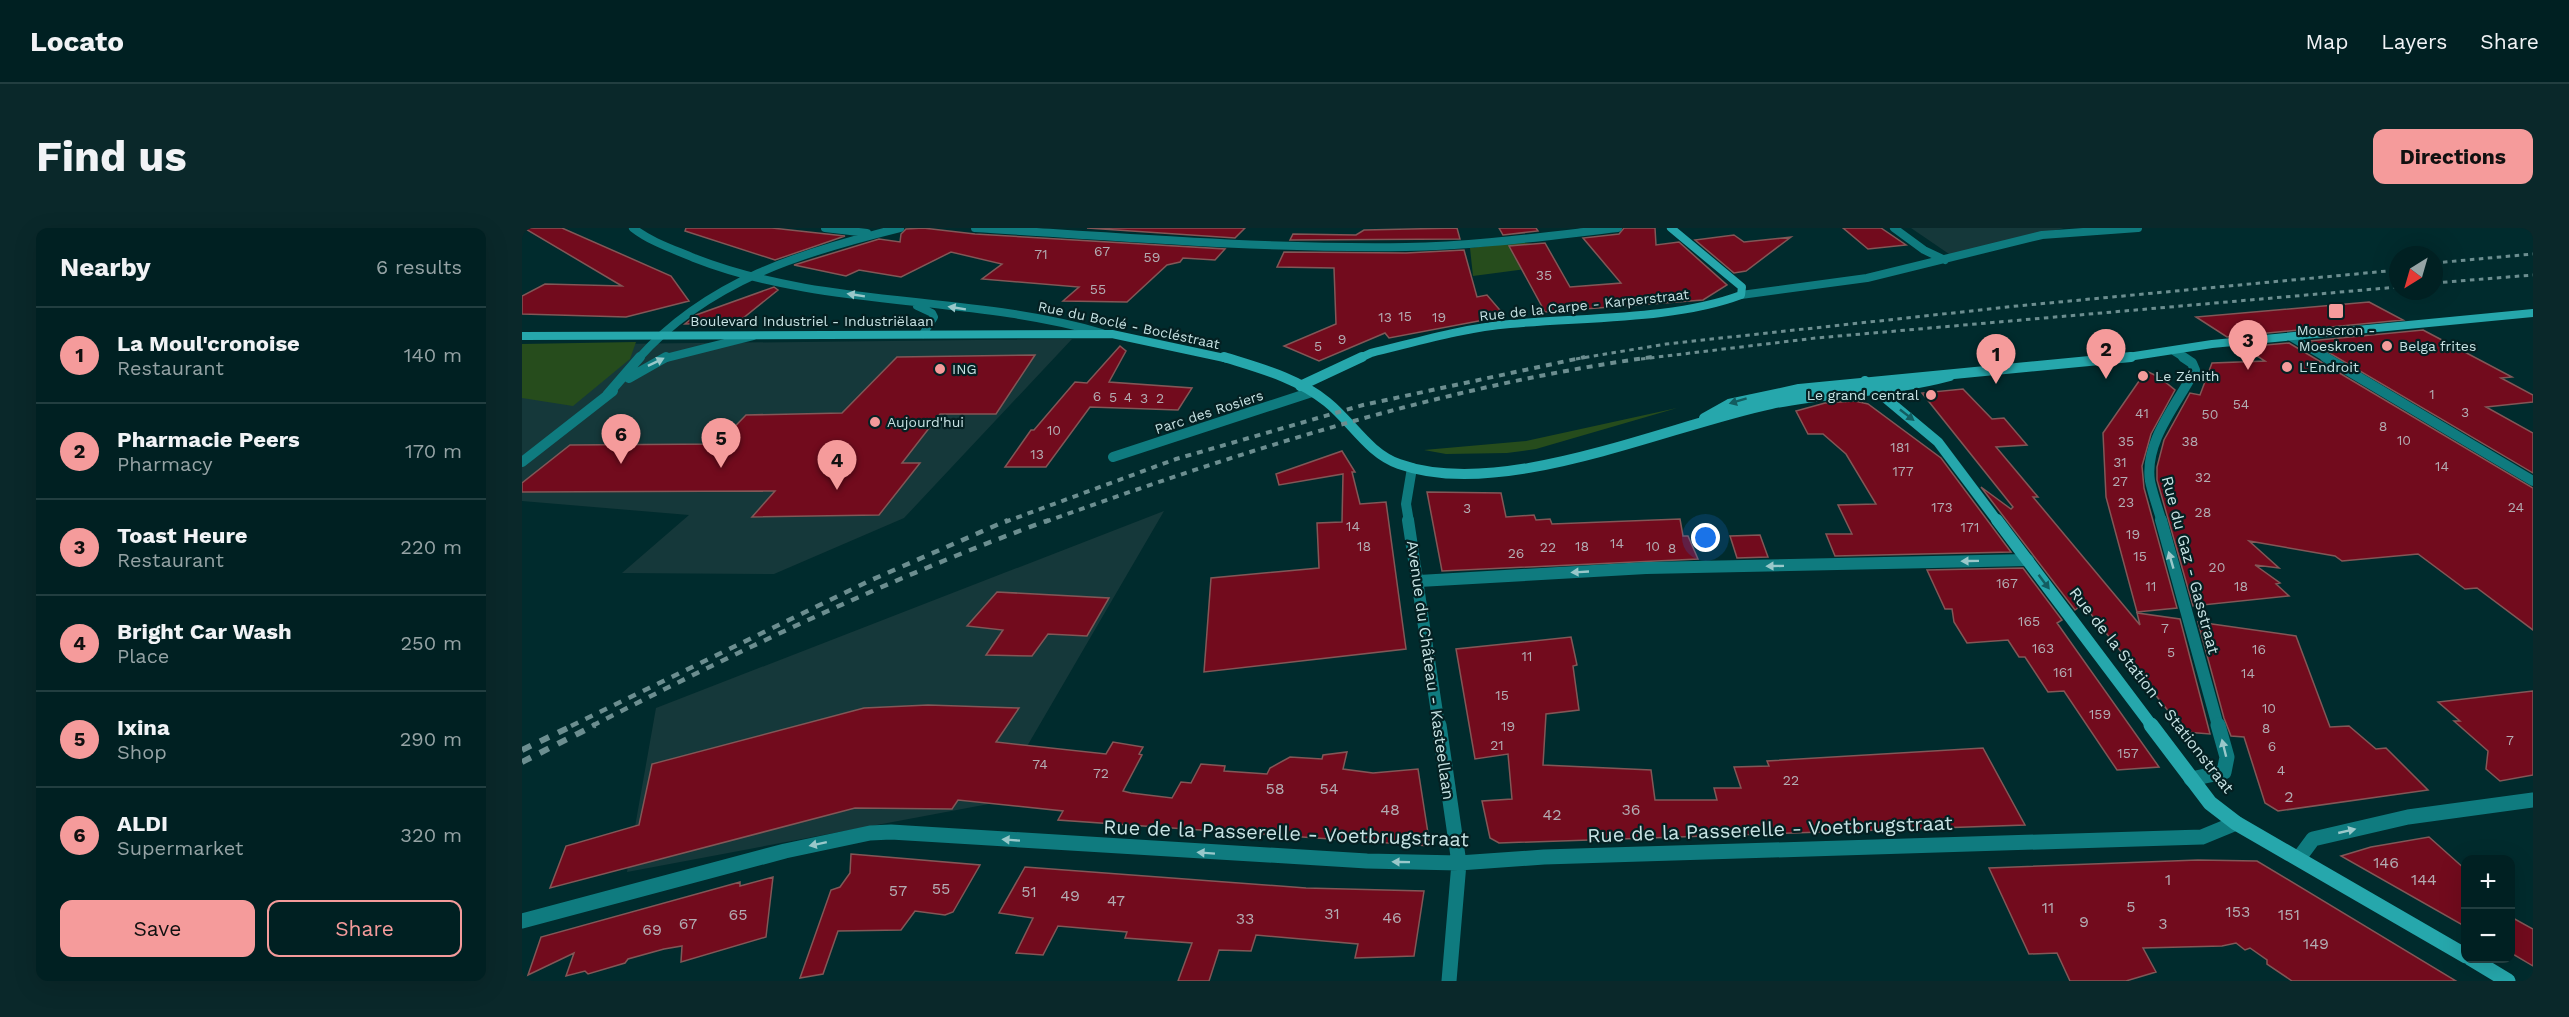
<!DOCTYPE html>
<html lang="en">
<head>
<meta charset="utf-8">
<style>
	:root { --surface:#002022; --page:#0a282a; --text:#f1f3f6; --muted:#95a3a5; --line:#223e40; --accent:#f59b9b }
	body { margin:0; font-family:"Work Sans",sans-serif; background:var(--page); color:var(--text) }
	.controls { position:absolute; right:18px; bottom:18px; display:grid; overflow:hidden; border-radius:12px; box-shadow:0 6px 24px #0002 }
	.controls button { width:54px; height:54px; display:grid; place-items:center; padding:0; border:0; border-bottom:2px solid var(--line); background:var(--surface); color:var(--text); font:30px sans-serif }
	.compass { position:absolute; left:1867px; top:18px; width:54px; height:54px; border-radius:50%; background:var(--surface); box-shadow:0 6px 24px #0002; rotate:217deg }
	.you { position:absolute; left:1184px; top:310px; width:21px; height:21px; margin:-15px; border:4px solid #fff; border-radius:50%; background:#1a73e8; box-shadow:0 0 0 9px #1a73e833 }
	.badge { display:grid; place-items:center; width:39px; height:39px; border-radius:50%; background:var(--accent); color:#111; font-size:20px; font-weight:700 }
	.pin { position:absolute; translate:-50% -50px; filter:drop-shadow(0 2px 3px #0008) }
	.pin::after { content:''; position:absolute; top:32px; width:21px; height:18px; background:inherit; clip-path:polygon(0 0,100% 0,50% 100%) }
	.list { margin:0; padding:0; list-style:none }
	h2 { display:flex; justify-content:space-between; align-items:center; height:78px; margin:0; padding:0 24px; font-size:26px }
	h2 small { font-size:20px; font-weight:400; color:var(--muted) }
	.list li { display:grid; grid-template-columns:39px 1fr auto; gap:18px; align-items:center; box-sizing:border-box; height:96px; padding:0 24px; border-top:2px solid var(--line) }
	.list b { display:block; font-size:22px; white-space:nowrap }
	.list p { margin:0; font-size:20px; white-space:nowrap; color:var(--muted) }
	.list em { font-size:20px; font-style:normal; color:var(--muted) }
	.actions { display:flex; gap:12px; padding:18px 24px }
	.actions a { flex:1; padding:14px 0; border:2px solid var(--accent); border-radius:12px; text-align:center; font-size:21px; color:var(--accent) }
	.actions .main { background:var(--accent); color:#111 }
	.map { position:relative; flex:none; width:2011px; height:753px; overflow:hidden; border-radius:12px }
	header { display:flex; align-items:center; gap:36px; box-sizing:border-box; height:84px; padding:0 30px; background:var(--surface); border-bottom:2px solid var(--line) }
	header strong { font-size:28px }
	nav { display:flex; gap:33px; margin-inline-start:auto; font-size:21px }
	.intro { display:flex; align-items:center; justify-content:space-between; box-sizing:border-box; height:144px; padding:0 36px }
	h1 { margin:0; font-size:42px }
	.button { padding:15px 27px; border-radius:12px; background:var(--accent); color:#111; font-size:21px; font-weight:700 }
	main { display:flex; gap:36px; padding:0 36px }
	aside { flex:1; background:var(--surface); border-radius:12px; box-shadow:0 6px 24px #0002 }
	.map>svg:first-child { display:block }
	.built { fill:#15383a }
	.green { fill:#264c1c }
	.building { fill:#720b1d; stroke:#825757; stroke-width:1.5 }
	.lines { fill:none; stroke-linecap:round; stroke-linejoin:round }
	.street-far3 { stroke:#0f7b7f; stroke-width:8 }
	.street-far2 { stroke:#0f7b7f; stroke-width:10 }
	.street-far1 { stroke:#0f7b7f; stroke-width:12 }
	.street { stroke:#0f7b7f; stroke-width:15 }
	.secondary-far3 { stroke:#26a7ac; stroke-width:8 }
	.secondary-far2 { stroke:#26a7ac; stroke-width:10 }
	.secondary-far1 { stroke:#26a7ac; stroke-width:12 }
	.secondary { stroke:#26a7ac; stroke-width:15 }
	.rail-far3 { stroke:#6c8e90; stroke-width:3; stroke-dasharray:4.5 4.5; stroke-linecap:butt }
	.rail-far2 { stroke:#6c8e90; stroke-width:4; stroke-dasharray:6 6; stroke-linecap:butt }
	.rail-far1 { stroke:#6c8e90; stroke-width:4.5; stroke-dasharray:8 8; stroke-linecap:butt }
	.rail { stroke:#6c8e90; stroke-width:6; stroke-dasharray:10 10; stroke-linecap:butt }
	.oneway { fill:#99c8ca }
	.oneway2 { fill:#135d60 }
	.poi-dot { fill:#f59b9b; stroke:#042022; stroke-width:2 }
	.labels { text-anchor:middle; stroke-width:4.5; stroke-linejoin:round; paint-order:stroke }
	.number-label { font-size:14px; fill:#b2acb2 }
	.far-street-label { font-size:14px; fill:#c7e2e3; stroke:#042022 }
	.far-poi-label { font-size:14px; fill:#c7e2e3; stroke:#042022; text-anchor:start }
	.street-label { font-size:16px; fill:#c7e2e3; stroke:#042022 }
	.near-number-label { font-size:16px; fill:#b2acb2 }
	.near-street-label { font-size:20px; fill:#c7e2e3; stroke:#042022 }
</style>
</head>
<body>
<header>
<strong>Locato</strong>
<nav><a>Map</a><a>Layers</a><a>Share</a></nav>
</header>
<div class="intro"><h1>Find us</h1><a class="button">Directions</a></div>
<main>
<aside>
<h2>Nearby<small>6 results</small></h2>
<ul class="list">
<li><span class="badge">1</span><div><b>La Moul'cronoise</b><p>Restaurant</p></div><em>140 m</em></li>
<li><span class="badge">2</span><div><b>Pharmacie Peers</b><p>Pharmacy</p></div><em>170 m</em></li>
<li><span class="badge">3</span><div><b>Toast Heure</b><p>Restaurant</p></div><em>220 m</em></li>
<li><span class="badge">4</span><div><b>Bright Car Wash</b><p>Place</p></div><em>250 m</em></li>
<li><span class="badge">5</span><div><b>Ixina</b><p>Shop</p></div><em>290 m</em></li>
<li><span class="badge">6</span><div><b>ALDI</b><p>Supermarket</p></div><em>320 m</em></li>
</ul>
<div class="actions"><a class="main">Save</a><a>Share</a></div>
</aside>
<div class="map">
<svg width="2011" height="753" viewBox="0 0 2011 753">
	<rect width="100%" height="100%" fill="#002b2d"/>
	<path class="built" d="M1389 0H1542L1430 28Z
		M550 111 382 290 252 346 100 345 167 287 0 273V117Z
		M642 283 472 575 105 644 134 480Z"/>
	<path class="green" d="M999 14 1010 16 1034 37 951 48 948 20Z
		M114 114 108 131 51 178 0 170V116Z
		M1155 180 1014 221 985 225 924 226 902 222 1004 213Z"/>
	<path class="building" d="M2 0H40L149 48 167 73 104 89 0 86V68L23 56 100 58Z
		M164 0H250L323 8 253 32 163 3Z
		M401 0 453 6 703 21 693 32 661 30 658 34 645 37 605 74 541 73 557 59 460 51 480 36 429 24 379 49 337 42 324 48 272 37 357 11 378 14 379 6 384 1Z
		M565 0H723L713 10Z
		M935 0 938 11 768 12 771 6 834 7 842 2Z
		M977 0H1014L1016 3 981 7Z
		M1102 0H1133L1134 17 1157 14 1205 57 1181 72 1023 84 987 18 1023 15 1048 59 1099 55 1061 10 1097 6Z
		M1321 0H1359L1384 17 1346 21Z
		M1212 7 1222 14 1269 9 1224 43 1212 45 1173 12Z
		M942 22 955 69 965 67 983 88 867 110 863 105 797 133 762 118 814 96 812 40 755 39 762 24 884 25Z
		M252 59 256 62 215 95 163 96 174 87Z
		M1847 74 1881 92 1705 109 1674 89Z
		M1901 102 1990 149 1979 150 2011 167V174L1964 179 2011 205V245L1787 113Z
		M1767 115 2011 260V402L1955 360 1943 361 1896 326 1820 333 1813 328 1727 313 1757 340 1733 337 1758 355 1754 356 1767 368 1671 378 1635 252V239L1642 212 1668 165 1678 167 1690 135 1743 133 1721 119Z
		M598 118 604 123 587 154 670 160 656 182 568 179 524 239H483L509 202H512L553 154 565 155Z
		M513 127 474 186H418L380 235H398L357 287 230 289 253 263 0 264V255L48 217 196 216 224 187 320 185 375 129Z
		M1624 143 1637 149 1653 162 1629 206 1620 238 1622 260 1655 380 1615 384 1584 269 1581 205Z
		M1441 161 1470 191 1482 190 1505 217 1474 219 1516 269H1511L1618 397 1615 385 1658 391 1688 506 1663 504 1561 376 1553 382 1459 259 1489 281 1491 279 1400 165Z
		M1333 173 1346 176 1419 230 1489 324 1313 328 1304 306H1330L1316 277 1354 276 1324 226 1301 206H1286L1274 183 1303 175Z
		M820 223 833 244H830L838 276 864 274 884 421 682 444 689 350 797 340 795 295 820 294 821 246 757 257 754 246Z
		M905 264 979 265 984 289 1012 287 1014 292 1028 291 1030 296 1158 291 1161 308H1166L1176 331 920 343Z
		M1238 307 1246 329 1215 330 1208 308Z
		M1501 340 1540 392 1535 395 1637 539 1595 542 1542 463 1526 464 1503 429H1497L1486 412 1445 415 1432 394 1430 381H1423L1405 342Z
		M475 364 587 370 565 408 526 406 510 428 464 427 481 402 445 398Z
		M1676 394 1774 408 1808 499 1827 498 1854 521 1864 520 1906 562 1756 583 1743 575 1722 509 1709 508 1702 490Z
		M1049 409 1055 437 1051 438 1057 482 1024 486 1021 537 1129 542 1133 572H1195L1192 560H1219L1212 539 1247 538 1245 533 1461 520 1503 597 977 615 968 610 960 573 990 571 986 526 953 531 934 421Z
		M2011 463V547L1978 553 1964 541 1966 523 1932 493H1938L1916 474Z
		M406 477 497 480 474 514 584 526 591 514 621 519 617 526 620 527 601 563 609 565 650 570 659 554 669 555 679 536 703 538 702 543 745 546 748 540 768 529 800 531 801 527 825 524 821 541 851 545 896 541 908 618 536 592 541 583 436 572 430 581 333 580 28 660 44 618 117 597 130 536 342 480Z
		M1907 609 1944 642V699L1819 628 1849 619Z
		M329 626 458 637 431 684 423 687 393 683 379 702 316 703 301 746 278 750 309 662 318 659 328 645Z
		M1676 632 1735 633 1934 753H1770L1745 736V732L1728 720 1723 722 1714 715 1700 718 1621 720 1634 744 1604 753H1548L1535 725 1507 726 1467 640Z
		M503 639 784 660 902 663 892 728 833 730 836 716 734 707 729 723 697 722 687 753H656L670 715 603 710 605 704 536 698 521 727 494 725 511 690 477 685Z
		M251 649 244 709 159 734 160 718 142 721 106 731 103 735 66 746 63 743 44 748 52 725 6 747 19 709 218 654V658Z
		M1989 689 2011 701V738L1989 725Z"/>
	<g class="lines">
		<path class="street-far3" d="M111 0C129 14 151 21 172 30 302 81 447 66 580 105
			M303 0 345 5
			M453 0C596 9 740 21 884 19 955 18 1025 8 1096 0
			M1372 0 1402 22 1423 32
			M1219 67 1345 50 1520 7 1616 0
			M395 78 410 85 412 89 401 106
			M1769 109 1806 131
			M1653 124 1664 131
			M116 131C185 53 280 24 378 0
			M140 131 231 108"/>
		<path class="street-far2" d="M1803 129 2011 253
			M107 150 144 129
			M85 167 118 129
			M591 229 790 164
			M0 234 91 163
			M887 294 884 276 890 240
			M1640 294C1636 281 1631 267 1628 253 1622 213 1656 175 1673 142L1670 135 1661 129"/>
		<path class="street-far1" d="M886 292 917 498
			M1639 292 1696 498
			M897 353 1124 340 1506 332"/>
		<path class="street" d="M917 497 937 635 927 753
			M1669 551 1702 544 1705 529 1696 497
			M1777 630 1791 611 1886 589 2011 572
			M0 693 263 623 348 605 369 604 845 633 937 635 1022 629 1680 609 1714 595"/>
		<path class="secondary-far3" d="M0 108 590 106 707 131
			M836 131 849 125C895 114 941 100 988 96 1059 89 1153 92 1219 67L1220 59 1149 0
			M1593 131 1690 116 2011 85"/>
		<path class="secondary-far2" d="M702 129C737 140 776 150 805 174 830 194 846 225 877 236 979 273 1144 198 1249 176 1308 164 1369 164 1428 148
			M1343 153 1416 214 1476 294
			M778 158 840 129
			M1182 190 1207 176 1277 161 1609 129"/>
		<path class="secondary-far1" d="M1475 292 1630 498"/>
		<path class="secondary" d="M1629 497 1688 575 1714 595 1944 728
			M1948 730 1986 753"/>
		<path class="rail-far3" d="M1912 35 2011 26
			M1912 55 2011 47
			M1054 131 1144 116 1495 78 1876 42
			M1119 131 1294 110 1876 59"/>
		<path class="rail-far2" d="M483 294 654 231 841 177 1063 129
			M523 294C720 223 921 158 1130 129"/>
		<path class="rail-far1" d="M49 498 347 353 486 292
			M70 498C218 422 370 349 527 292"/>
		<path class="rail" d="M0 522 52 497
			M0 534 73 497"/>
	</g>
	<defs><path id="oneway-solid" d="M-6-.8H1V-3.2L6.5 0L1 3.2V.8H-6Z" transform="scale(1.5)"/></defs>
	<g class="oneway">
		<use href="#oneway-solid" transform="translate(334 67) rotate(-171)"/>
		<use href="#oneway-solid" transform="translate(435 80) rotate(-171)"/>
		<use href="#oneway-solid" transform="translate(134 134) rotate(-26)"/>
		<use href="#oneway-solid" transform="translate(1649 332) rotate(-106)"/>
		<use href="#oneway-solid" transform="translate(1448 333) rotate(179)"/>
		<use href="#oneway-solid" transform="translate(1253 338) rotate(179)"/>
		<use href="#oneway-solid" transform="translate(1058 344) rotate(177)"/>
		<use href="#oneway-solid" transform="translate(1702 520) rotate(-104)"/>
		<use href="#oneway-solid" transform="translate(1825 603) rotate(-13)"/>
		<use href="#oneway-solid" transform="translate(489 612) rotate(-176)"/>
		<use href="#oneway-solid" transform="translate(296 616) rotate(168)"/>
		<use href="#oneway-solid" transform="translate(684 625) rotate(-176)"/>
		<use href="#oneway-solid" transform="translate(879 634) rotate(-179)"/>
	</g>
	<g class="oneway2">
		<use href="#oneway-solid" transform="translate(1216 173) rotate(163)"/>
		<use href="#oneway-solid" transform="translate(1385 187) rotate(38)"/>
		<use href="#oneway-solid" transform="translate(1522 354) rotate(53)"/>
	</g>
	<g class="poi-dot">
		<rect x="1806" y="75" width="16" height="16" rx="3"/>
		<circle cx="1865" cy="118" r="6"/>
		<circle cx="1765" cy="139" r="6"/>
		<circle cx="418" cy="141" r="6"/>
		<circle cx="1621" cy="148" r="6"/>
		<circle cx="1409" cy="167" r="6"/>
		<circle cx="353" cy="194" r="6"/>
	</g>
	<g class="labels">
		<g class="number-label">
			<text x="580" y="28">67</text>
			<text x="519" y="31">71</text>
			<text x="630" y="34">59</text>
			<text x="1022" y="52">35</text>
			<text x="576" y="66">55</text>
			<text x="883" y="93">15</text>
			<text x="863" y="94">13</text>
			<text x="917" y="94">19</text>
			<text x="820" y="116">9</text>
			<text x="796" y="123">5</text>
			<text x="1910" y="171">1</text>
			<text x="575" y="173">6</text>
			<text x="591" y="174">5</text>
			<text x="606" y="174">4</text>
			<text x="622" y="175">3</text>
			<text x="638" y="175">2</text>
			<text x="1719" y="181">54</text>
			<text x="1943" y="189">3</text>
			<text x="1620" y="190">41</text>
			<text x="1688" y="191">50</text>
			<text x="1861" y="203">8</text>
			<text x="532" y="207">10</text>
			<text x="1882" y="217">10</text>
			<text x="1604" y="218">35</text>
			<text x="1668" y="218">38</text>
			<text x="1378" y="224">181</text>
			<text x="515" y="231">13</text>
			<text x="1598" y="239">31</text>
			<text x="1920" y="243">14</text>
			<text x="1381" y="248">177</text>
			<text x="1681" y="254">32</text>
			<text x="1598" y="258">27</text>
			<text x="1604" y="279">23</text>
			<text x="1420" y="284">173</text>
			<text x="1994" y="284">24</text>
			<text x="945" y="285">3</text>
			<text x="1681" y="289">28</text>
			<text x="831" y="303">14</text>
			<text x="1448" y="304">171</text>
			<text x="1611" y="311">19</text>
			<text x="1095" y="320">14</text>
			<text x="842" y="323">18</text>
			<text x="1060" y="323">18</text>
			<text x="1131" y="323">10</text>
			<text x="1026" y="324">22</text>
			<text x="1150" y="325">8</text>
			<text x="994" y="330">26</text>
			<text x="1618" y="333">15</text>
			<text x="1695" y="344">20</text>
			<text x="1485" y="360">167</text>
			<text x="1629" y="363">11</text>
			<text x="1719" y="363">18</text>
			<text x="1507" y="398">165</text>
			<text x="1643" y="405">7</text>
			<text x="1521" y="425">163</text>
			<text x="1737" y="426">16</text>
			<text x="1649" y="429">5</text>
			<text x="1005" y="433">11</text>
			<text x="1541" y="449">161</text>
			<text x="1726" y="450">14</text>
			<text x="980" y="472">15</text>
			<text x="1747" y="485">10</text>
			<text x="1578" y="491">159</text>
			<text x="986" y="503">19</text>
			<text x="1744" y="505">8</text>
			<text x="1988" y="517">7</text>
			<text x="975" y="522">21</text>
			<text x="1750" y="523">6</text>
			<text x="1606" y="530">157</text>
			<text x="518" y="541">74</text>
			<text x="1759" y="547">4</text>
			<text x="579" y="550">72</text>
			<text x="1269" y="557">22</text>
		</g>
		<g class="far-street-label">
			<text transform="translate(1062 77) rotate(-6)" y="5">Rue de la Carpe - Karperstraat</text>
			<text x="290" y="98">Boulevard Industriel - Industriëlaan</text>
			<text transform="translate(607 97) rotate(12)" y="5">Rue du Boclé - Bocléstraat</text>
			<text transform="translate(687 184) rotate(-18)" y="5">Parc des Rosiers</text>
		</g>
		<g class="far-poi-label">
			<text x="1814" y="107" text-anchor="middle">Mouscron -<tspan x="1814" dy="16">Moeskroen</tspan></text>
			<text x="1877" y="123">Belga frites</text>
			<text x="1777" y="144">L'Endroit</text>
			<text x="430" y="146">ING</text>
			<text x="1633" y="153">Le Zénith</text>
			<text x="1397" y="172" text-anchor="end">Le grand central</text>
			<text x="365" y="199">Aujourd'hui</text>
		</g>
		<g class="street-label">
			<text transform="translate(1669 337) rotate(75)" y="6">Rue du Gaz - Gasstraat</text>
			<text transform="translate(909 442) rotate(82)" y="6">Avenue du Château - Kasteellaan</text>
			<text transform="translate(1630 462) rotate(52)" y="6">Rue de la Station - Stationstraat</text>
		</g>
		<g class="near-number-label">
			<text x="753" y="566">58</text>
			<text x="807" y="566">54</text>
			<text x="1767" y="574">2</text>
			<text x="868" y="587">48</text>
			<text x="1109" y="587">36</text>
			<text x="1030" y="592">42</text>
			<text x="1864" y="640">146</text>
			<text x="1646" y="657">1</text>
			<text x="1902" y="657">144</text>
			<text x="419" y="666">55</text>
			<text x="376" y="668">57</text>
			<text x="507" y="669">51</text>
			<text x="548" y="673">49</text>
			<text x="594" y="678">47</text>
			<text x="1609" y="684">5</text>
			<text x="1526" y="685">11</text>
			<text x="1716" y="689">153</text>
			<text x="810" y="691">31</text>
			<text x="216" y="692">65</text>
			<text x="1767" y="692">151</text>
			<text x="870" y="695">46</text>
			<text x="723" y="696">33</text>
			<text x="1562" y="699">9</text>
			<text x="166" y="701">67</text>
			<text x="1641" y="701">3</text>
			<text x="130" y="707">69</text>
			<text x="1794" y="721">149</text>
		</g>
		<g class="near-street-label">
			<text transform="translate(1248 601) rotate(-2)" y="7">Rue de la Passerelle - Voetbrugstraat</text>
			<text transform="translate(764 605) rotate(2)" y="7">Rue de la Passerelle - Voetbrugstraat</text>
		</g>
	</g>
</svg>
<div class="controls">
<button>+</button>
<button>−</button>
</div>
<svg class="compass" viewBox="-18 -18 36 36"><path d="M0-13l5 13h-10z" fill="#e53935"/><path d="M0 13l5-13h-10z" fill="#95a3a5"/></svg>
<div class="you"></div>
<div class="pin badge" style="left:1474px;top:156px">1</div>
<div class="pin badge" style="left:1584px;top:151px">2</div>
<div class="pin badge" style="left:1726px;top:142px">3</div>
<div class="pin badge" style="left:315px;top:262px">4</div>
<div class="pin badge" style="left:199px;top:240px">5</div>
<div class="pin badge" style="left:99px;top:236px">6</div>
</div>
</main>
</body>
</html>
